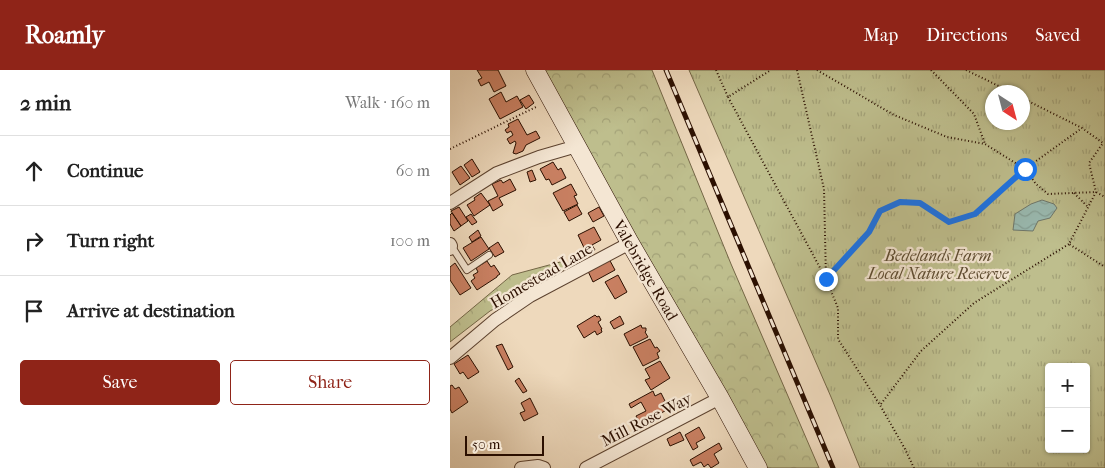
<!DOCTYPE html>
<html lang="en">
<head>
<meta charset="utf-8">
<style>
	:root { --surface:#fff; --page:#f6f6f6; --text:#222; --muted:#767676; --line:#e0e0e0; --accent:#8f2418 }
	body { margin:0; font-family:"IM FELL French Canon",serif; background:var(--page); color:var(--text) }
	.controls { position:absolute; right:15px; bottom:15px; display:grid; overflow:hidden; border-radius:5px; box-shadow:0 1px 4px #0004 }
	.controls button { width:45px; height:45px; display:grid; place-items:center; padding:0; border:0; border-bottom:1px solid var(--line); background:var(--surface); color:var(--text); font:25px sans-serif }
	.compass { position:absolute; left:535px; top:15px; width:45px; height:45px; border-radius:50%; background:var(--surface); box-shadow:0 1px 4px #0004; rotate:144deg }
	.scale { position:absolute; left:15px; bottom:12px; width:79px; box-sizing:border-box; padding-left:5px; border:2px solid #2b0f00; border-top:0; font-size:14px; line-height:18px; white-space:nowrap; color:#2b0f00; -webkit-text-stroke:4px #f4e6d3; paint-order:stroke }
	.stop { position:absolute; width:15px; height:15px; margin:-11px; border:4px solid #1a73e8; border-radius:50%; background:#fff }
	.stop.end { background:#1a73e8; border-color:#fff; box-shadow:0 1px 5px #0008 }
	.list { margin:0; padding:0; list-style:none }
	h2 { display:flex; justify-content:space-between; align-items:center; height:65px; margin:0; padding:0 20px; font-size:21px }
	h2 small { font-size:16px; font-weight:400; color:var(--muted) }
	.list li { display:grid; grid-template-columns:32px 1fr auto; gap:15px; align-items:center; box-sizing:border-box; height:70px; padding:0 20px; border-top:1px solid var(--line) }
	.list b { display:block; font-size:19px; white-space:nowrap }
	.list em { font-size:16px; font-style:normal; color:var(--muted) }
	.actions { display:flex; gap:10px; padding:15px 20px }
	.actions a { flex:1; padding:11px 0; border:1px solid var(--accent); border-radius:5px; text-align:center; font-size:18px; color:var(--accent) }
	.actions .main { background:var(--accent); color:#fff }
	.icon { flex:none; width:28px; height:28px; fill:none; stroke:currentColor; stroke-width:2; stroke-linecap:round; stroke-linejoin:round }
	.map { position:relative; flex:none; width:655px; height:398px; overflow:hidden }
	header { display:flex; align-items:center; gap:30px; box-sizing:border-box; height:70px; padding:0 25px; background:var(--accent); color:#fff }
	header strong { font-size:24px }
	nav { display:flex; gap:28px; margin-inline-start:auto; font-size:18px }
	main { display:flex }
	aside { flex:1; background:var(--surface) }
	.map>svg:first-child { display:block }
	.forest { fill:url(#forest-crowns); stroke:#746646 }
	.park { fill:url(#park-tufts); stroke:#746646; fill-rule:evenodd }
	.water { fill:url(#water-waves); stroke:#6d766a }
	.building { fill:#c87f61; stroke:#2b0f00 }
	.lines { fill:none; stroke-linecap:round; stroke-linejoin:round }
	.lane-casing { stroke:#5c422f; stroke-width:8 }
	.street-casing { stroke:#5c422f; stroke-width:14 }
	.secondary-casing { stroke:#2b0f00; stroke-width:19 }
	.path { stroke:#2b0f00; stroke-width:2; stroke-dasharray:1 2.5; stroke-linecap:butt }
	.lane { stroke:#f4e6d3; stroke-width:6 }
	.street { stroke:#f4e6d3; stroke-width:12 }
	.secondary { stroke:#f4e6d3; stroke-width:18 }
	.rail-casing { stroke:#2b0f00; stroke-width:5 }
	.rail { stroke:#f4e6d3; stroke-width:3; stroke-dasharray:9; stroke-linecap:butt }
	.route { stroke:#1a73e8; stroke-width:6 }
	.labels { text-anchor:middle; stroke-width:4.5; stroke-linejoin:round; paint-order:stroke }
	.park-label { font-size:16px; font-style:italic; fill:#5e4c31; stroke:#f4e6d3 }
	.street-label { font-size:16px; fill:#2b0f00; stroke:#f4e6d3 }
</style>
</head>
<body>
<header>
<strong>Roamly</strong>
<nav><a>Map</a><a>Directions</a><a>Saved</a></nav>
</header>
<main>
<aside>
<h2>2 min<small>Walk · 160 m</small></h2>
<ul class="list">
<li><svg class="icon" aria-label="ahead" viewBox="0 0 24 24"><path d="M12 20V5M6 11l6-6 6 6"/></svg><div><b>Continue</b></div><em>60 m</em></li>
<li><svg class="icon" aria-label="right" viewBox="0 0 24 24"><path d="M7 20v-9h11M14 6l5 5-5 5"/></svg><div><b>Turn right</b></div><em>100 m</em></li>
<li><svg class="icon" aria-label="arrive" viewBox="0 0 24 24"><path d="M6 21V4h12l-3 4 3 4H6"/></svg><div><b>Arrive at destination</b></div></li>
</ul>
<div class="actions"><a class="main">Save</a><a>Share</a></div>
</aside>
<div class="map">
<svg width="655" height="398" viewBox="0 0 655 398">
	<defs>
		<pattern id="forest-crowns" width="20" height="18" patternUnits="userSpaceOnUse" patternTransform="scale(1.25)"><rect width="20" height="18" fill="#bebe8d"/><path d="M2 6a3 3 0 1 1 6 0M12 15a3 3 0 1 1 6 0" fill="none" stroke="#a3a278"/></pattern>
		<pattern id="park-tufts" width="24" height="20" patternUnits="userSpaceOnUse" patternTransform="scale(1.25)"><rect width="24" height="20" fill="#bebe8d"/><path d="M3 7l-1-3M5 7V3M7 7l1-3M15 17l-1-3M17 17v-4M19 17l1-3" fill="none" stroke="#a3a278"/></pattern>
		<pattern id="water-waves" width="16" height="10" patternUnits="userSpaceOnUse" patternTransform="scale(1.25)"><rect width="16" height="10" fill="#99bab1"/><path d="M0 5q4-4 8 0t8 0" fill="none" stroke="#849f96"/></pattern>
	</defs>
	<rect width="100%" height="100%" fill="#eed9bc"/>
	<filter id="stains"><feTurbulence type="fractalNoise" baseFrequency=".004" numOctaves="4"/><feColorMatrix values="0 0 0 0 .2 0 0 0 0 .09 0 0 0 0 .02 0 0 0 .5 -.17"/></filter>
	<radialGradient id="worn" r=".72"><stop offset=".6" stop-color="#630" stop-opacity="0"/><stop offset="1" stop-color="#630" stop-opacity=".3"/></radialGradient>
	<path class="forest" d="M85 0H202L281 194 369 398H308Z
		M114 191 118 198 40 241 0 272V257L62 205Z"/>
	<path class="park" d="M239 0H655V398H410L381 327ZM542 22H572V52H542ZM599 297H636V379H599Z"/>
	<path class="water" d="M592 130 604 134 607 138 600 148 588 151 583 161 563 160 565 144 581 134Z"/>
	<path class="building" d="M27 0H48L56 16 44 22 39 12 31 16 28 10 32 8Z
		M51 22 56 32 67 26 73 37 50 49 39 29Z
		M79 25 84 33 76 39 70 30Z
		M68 49 77 65 86 61 90 68 76 75 73 81 66 84 63 83 66 73 65 71 60 74 57 69 63 65 61 61 57 63 55 60 59 57 58 54Z
		M22 89 30 102 22 107 14 95Z
		M103 92 108 100 111 98 116 108 102 115 99 109 96 110 90 99Z
		M11 96 20 108 10 115 2 102Z
		M82 100 86 110 80 112 77 102Z
		M60 109 66 120 49 128 53 135 43 141 38 131 48 126 42 114 51 110 53 113Z
		M121 114 127 125 124 126 128 134 113 141 103 123Z
		M31 123 40 135 24 146 17 135 25 130 24 128Z
		M127 135 132 144 119 151 114 142Z
		M9 137 18 151 11 156 1 141Z
		M149 137 154 146 143 152 138 143Z
		M2 143 11 156 4 161 0 154V145Z
		M21 144 27 152 22 155 16 147Z
		M144 157 151 170 142 175 145 180 137 184 128 165Z
		M28 160 31 166 22 172 19 167Z
		M31 167 39 179 21 191 13 178Z
		M48 172 54 182 45 187 39 178Z
		M158 187 165 200 143 212 137 199Z
		M37 191 41 197 44 195 50 204 47 206V207L27 220 21 211 25 208 23 205 28 202 26 198Z
		M5 193 21 218 10 225 0 210V197Z
		M168 205 177 222 165 229 155 212Z
		M145 245 147 247 149 246 151 250 148 252 152 259H151L152 262 147 265 145 261 134 268 127 256Z
		M170 246 174 254 164 259 160 252Z
		M191 255 192 258H196V261L195 262 198 267 180 276 174 264Z
		M200 269 205 278 207 277 210 281 207 283 209 288 193 296 183 277Z
		M52 274 63 297 58 300 46 276Z
		M18 285 29 302 18 309 13 302 10 304 4 294Z
		M210 291 220 308 201 320 195 310 200 308 195 299Z
		M69 308 77 321 73 323 65 311Z
		M2 315 5 319 9 317 18 332 2 343 0 339V316Z
		M203 321 205 326 211 323 215 331 211 334 215 341 190 354 186 346 196 341 191 332 181 338 179 334Z
		M80 328 88 344 74 351 70 343 75 341 71 333Z
		M249 357 255 368 246 373 248 377 243 380 235 365Z
		M230 362 234 370 220 376 217 369Z
		M269 373 272 379 264 384 269 393 261 398 258 394 254 397 251 392 243 396 240 390Z"/>
	<g class="lines">
		<g class="lane-casing">
			<path id="lane" d="M2 177 17 200 39 185"/>
		</g>
		<g class="street-casing">
			<path id="street" d="M0 133 47 103 89 87 127 76
				M0 174 1 176 0 179
				M0 288 45 250 80 226 180 173
				M71 398 88 396 94 398
				M136 398 270 328"/>
		</g>
		<g class="secondary-casing">
			<path id="secondary" d="M85 0 180 173 270 328 308 398"/>
		</g>
		<path class="path" d="M266 0 278 27 321 0
			M347 0 374 119 376 209 388 238V269L430 335 455 379 464 398
			M367 0 444 45 497 67 535 74 575 99 586 114 598 124 646 122 655 127
			M481 0 524 44 535 74
			M516 0 561 22
			M278 27 376 209 419 162 430 141 450 131 470 133 499 152 525 144 575 99 632 58
			M572 28 632 58 653 73 639 93 646 122 619 174 655 197
			M0 79 88 36
			M624 123 638 137
			M431 334 471 281 524 233 619 174"/>
		<use href="#lane" class="lane"/>
		<use href="#street" class="street"/>
		<use href="#secondary" class="secondary"/>
		<g class="rail-casing">
			<path id="rail" d="M216 0 383 398"/>
		</g>
		<use href="#rail" class="rail"/>
	</g>
	<g class="lines">
		<path class="route" d="M376 209 419 162 430 141 450 132 470 133 499 152 525 144 575 99"/>
	</g>
	<g class="labels">
		<g class="park-label">
			<text x="488" y="191">Bedelands Farm<tspan x="488" dy="18">Local Nature Reserve</tspan></text>
		</g>
		<g class="street-label">
			<text transform="translate(196 200) rotate(60)" y="6">Valebridge Road</text>
			<text transform="translate(91 205) rotate(-30)" y="6">Homestead Lane</text>
			<text transform="translate(196 349) rotate(-27)" y="6">Mill Rose Way</text>
		</g>
	</g>
	<rect width="100%" height="100%" filter="url(#stains)"/>
	<rect width="100%" height="100%" fill="url(#worn)"/>
</svg>
<div class="controls">
<button>+</button>
<button>−</button>
</div>
<svg class="compass" viewBox="-18 -18 36 36"><path d="M0-13l5 13h-10z" fill="#e53935"/><path d="M0 13l5-13h-10z" fill="#767676"/></svg>
<div class="scale">50 m</div>
<div class="stop" style="left:575px;top:99px"></div>
<div class="stop end" style="left:376px;top:209px"></div>
</div>
</main>
</body>
</html>
